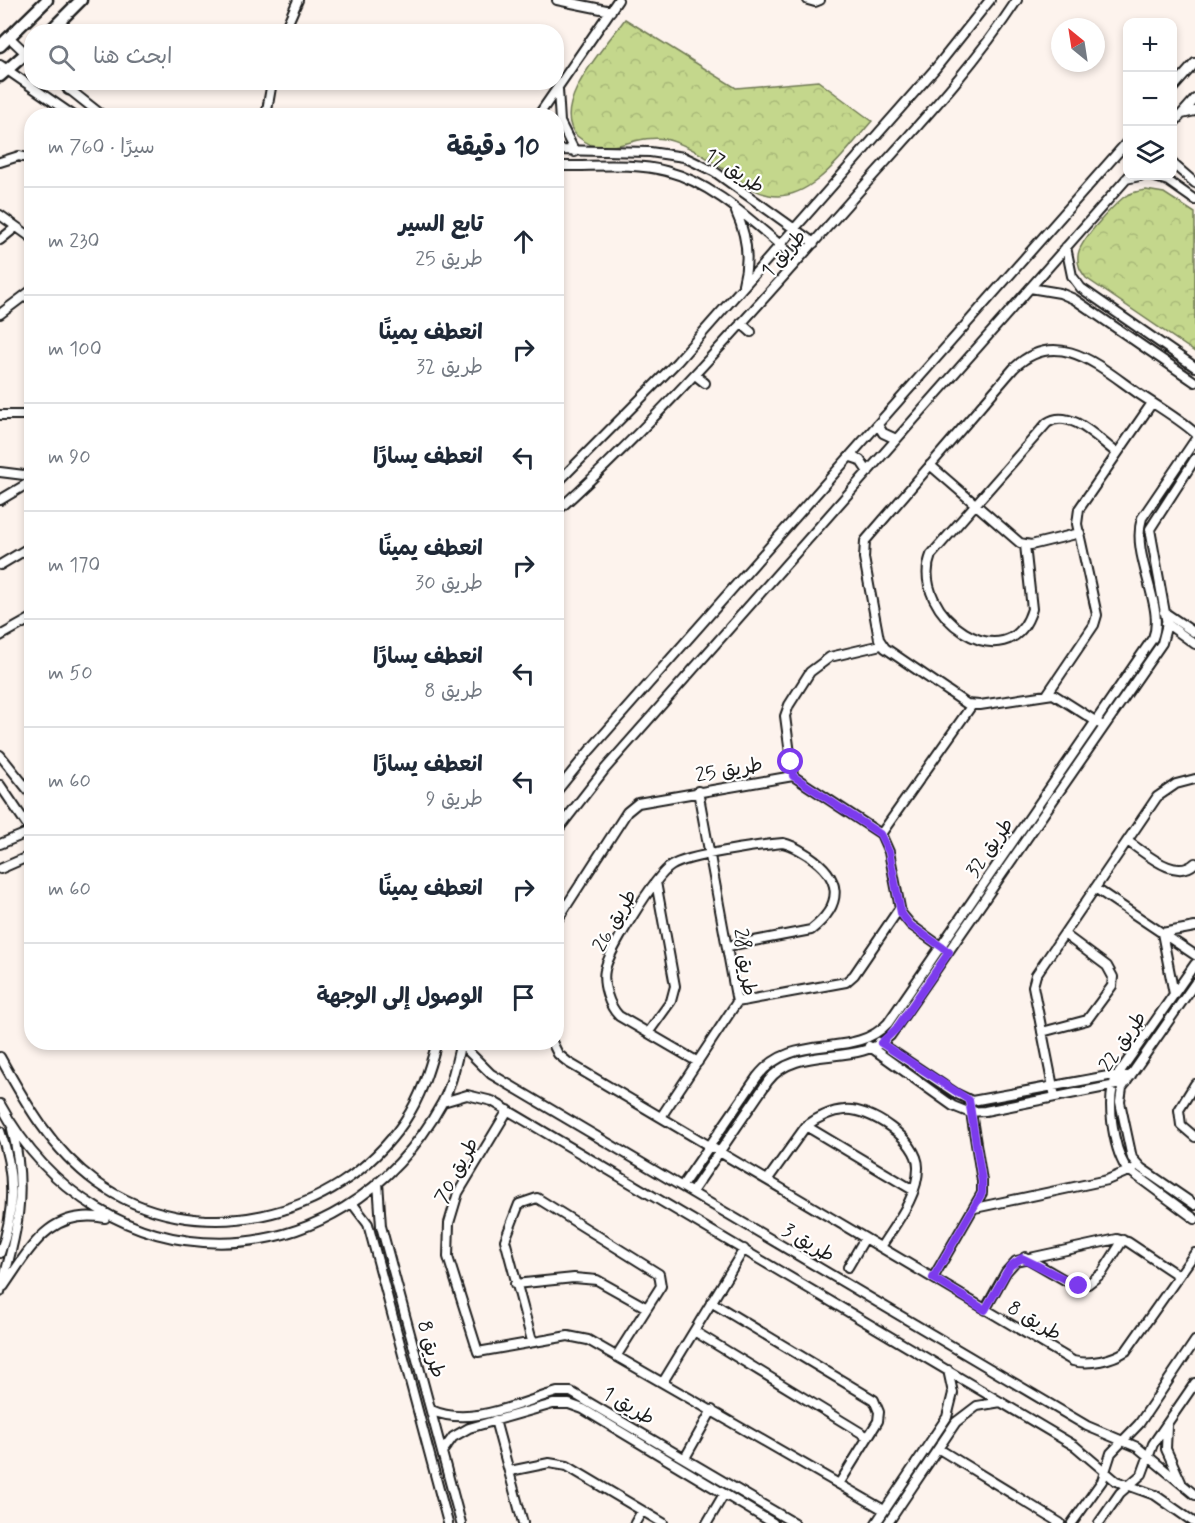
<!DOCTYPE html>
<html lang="ar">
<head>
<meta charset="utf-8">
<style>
	:root { --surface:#fff; --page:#f6f6f7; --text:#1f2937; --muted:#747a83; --line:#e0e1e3 }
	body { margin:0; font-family:Mynerve,"Playpen Sans Arabic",sans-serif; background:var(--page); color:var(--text); direction:rtl }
	.controls { position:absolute; right:18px; top:18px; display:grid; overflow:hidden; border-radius:12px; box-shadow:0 3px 9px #0003 }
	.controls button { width:54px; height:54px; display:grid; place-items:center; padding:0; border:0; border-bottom:2px solid var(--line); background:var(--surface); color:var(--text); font:30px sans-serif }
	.compass { position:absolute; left:1051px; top:18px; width:54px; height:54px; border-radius:50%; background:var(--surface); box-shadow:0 3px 9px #0003; rotate:330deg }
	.stop { position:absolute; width:18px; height:18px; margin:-14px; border:4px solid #7c3aed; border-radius:50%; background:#fff }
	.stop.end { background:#7c3aed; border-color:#fff; box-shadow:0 2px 6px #0008 }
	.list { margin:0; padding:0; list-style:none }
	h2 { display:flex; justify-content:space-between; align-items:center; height:78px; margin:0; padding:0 24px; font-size:26px }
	h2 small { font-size:20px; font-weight:400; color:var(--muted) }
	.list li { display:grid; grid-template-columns:39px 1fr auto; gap:18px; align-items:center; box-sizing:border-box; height:108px; padding:0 24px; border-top:2px solid var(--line) }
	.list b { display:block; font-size:22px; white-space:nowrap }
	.list p { margin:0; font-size:20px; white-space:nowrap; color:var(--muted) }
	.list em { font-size:20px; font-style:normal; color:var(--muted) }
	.icon { flex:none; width:33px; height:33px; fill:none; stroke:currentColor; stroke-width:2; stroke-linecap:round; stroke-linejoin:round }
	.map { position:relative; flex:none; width:1195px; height:1523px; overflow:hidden; direction:ltr }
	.search { position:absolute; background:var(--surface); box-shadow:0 3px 9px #0003; left:24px; top:24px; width:540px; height:66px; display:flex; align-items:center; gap:15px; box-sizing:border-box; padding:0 21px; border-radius:24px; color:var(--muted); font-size:22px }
	.panel { position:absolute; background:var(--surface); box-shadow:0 3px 9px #0003; left:24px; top:108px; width:540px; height:942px; border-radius:24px; direction:rtl }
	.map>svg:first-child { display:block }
	.park { fill:url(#park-crowns); stroke:#707a54; stroke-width:1.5 }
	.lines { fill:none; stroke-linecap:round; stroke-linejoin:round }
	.minor-casing { stroke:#1c1c1c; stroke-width:12 }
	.tertiary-casing { stroke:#1c1c1c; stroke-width:15 }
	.minor { stroke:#fff; stroke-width:8 }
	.tertiary { stroke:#fff; stroke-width:10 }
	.route { stroke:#7c3aed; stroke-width:8 }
	.labels { text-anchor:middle; stroke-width:4.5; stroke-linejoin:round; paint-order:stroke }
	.street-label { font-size:20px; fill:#1c1c1c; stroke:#fff }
</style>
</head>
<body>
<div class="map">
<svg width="1195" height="1523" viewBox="0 0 1195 1523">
	<defs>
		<pattern id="park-crowns" width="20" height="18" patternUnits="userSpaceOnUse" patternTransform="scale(1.5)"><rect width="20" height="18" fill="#c4d78c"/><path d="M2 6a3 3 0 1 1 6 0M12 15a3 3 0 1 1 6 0" fill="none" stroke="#a8b878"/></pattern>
	</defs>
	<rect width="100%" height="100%" fill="#fdf3ed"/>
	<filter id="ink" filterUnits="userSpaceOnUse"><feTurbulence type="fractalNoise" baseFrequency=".0167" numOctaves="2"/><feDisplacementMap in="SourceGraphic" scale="12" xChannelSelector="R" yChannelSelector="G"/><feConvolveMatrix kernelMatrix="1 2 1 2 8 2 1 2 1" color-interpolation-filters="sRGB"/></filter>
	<g filter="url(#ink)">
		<path class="park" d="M625 19 736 88 818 81 872 121C848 148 811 204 769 195 753 192 742 182 729 173 709 159 690 145 665 139 644 135 622 147 602 147 593 147 583 141 577 136 548 106 607 45 625 19Z
			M1146 190 1164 193 1195 213V352L1086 278C1081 271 1077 266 1078 256 1078 242 1112 207 1124 197 1131 192 1138 191 1146 190Z"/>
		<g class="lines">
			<g class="minor-casing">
				<path id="minor" d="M557 0 611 11
					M808 0 815 2 820 0
					M284 32 298 0
					M10 38 32 59
					M0 65 74 116
					M60 82 103 116
					M558 89 560 122 575 152
					M1172 89 1195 63
					M1182 114 1195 111
					M266 116 272 82
					M538 116 618 0
					M1172 125 1195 99
					M556 150 650 152 684 157 715 172 814 243
					M0 162 19 156 32 159
					M1172 163 1195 183
					M556 166C592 167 632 162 666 171 717 184 758 228 798 260
					M1152 176 1168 181 1195 200
					M1126 179 1140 176
					M736 212C747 236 750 259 743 284
					M0 215 32 238
					M0 240 16 227
					M1066 247 1072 276 1081 288 1195 367
					M1030 288 1060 293 1074 299 1195 382
					M0 314 32 290
					M741 323 751 332
					M695 375 705 383
					M0 415H32
					M878 425 883 433 896 439
					M851 457 860 460 868 472
					M930 465 1020 543 1031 545 1080 533
					M0 472 32 476
					M556 484 677 362 935 69 990 0
					M0 500 32 481
					M556 512C661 417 753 311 846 206 905 139 968 75 1017 0
					M1025 545 1032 609C1009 685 908 614 931 555L1047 423C1070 407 1099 440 1117 453
					M0 565 32 546
					M1164 612 1195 633
					M1166 623 1195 644
					M0 636 32 618
					M1048 693 1094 625 1097 615 1077 524 1079 509 1152 403
					M1100 724 1053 694 980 705 967 704 885 648 879 639 864 558 865 541 1014 368C1058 326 1100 367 1139 394 1157 406 1178 418 1195 433
					M0 755 32 795
					M793 776 785 716 789 705 810 672 830 657 881 645
					M0 785 32 832
					M556 792 590 750 1128 141
					M556 832 605 769 1129 176
					M881 834 972 705
					M1127 841C1145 852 1175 882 1195 863
					M0 844 32 831
					M0 869 32 855
					M1095 888 1195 955
					M556 922 627 812 638 803 793 776 881 834 889 852 901 913 911 925 943 948
					M1195 964 1117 1076C1105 1097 1113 1147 1126 1168L1195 1219
					M1195 983 1122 1088 1120 1102 1132 1158 1141 1168 1195 1205
					M1174 994 1162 933 1195 927
					M737 1002 846 982 854 975 899 909
					M1042 1032 1087 1020 1112 986 1113 977 1107 966 1064 934
					M648 1033 671 1001 675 986 656 882
					M552 1042 558 1054 569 1063 1073 1361C1090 1365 1112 1360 1126 1351L1195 1253
					M879 1042 957 1094 972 1101 1108 1076H1131
					M461 1044 491 1074 1087 1426 1137 1447 1195 1495
					M869 1046 953 1106 968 1112 985 1111 1126 1083
					M0 1057C26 1104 51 1149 96 1182 195 1253 337 1220 404 1122 421 1097 429 1070 437 1042
					M698 1062 619 1016C609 1006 602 984 605 970 608 952 655 876 671 866 688 855 760 845 783 843 793 845 800 850 808 855 841 877 845 903 811 930L728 946
					M1195 1084 1179 1110 1181 1125 1195 1137
					M1055 1097 1033 986 1036 975 1157 797 1176 784 1195 779
					M443 1102 467 1095 492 1101 1075 1446 1116 1481 1155 1495 1195 1523
					M0 1104C101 1290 341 1288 442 1103 452 1085 456 1062 461 1042
					M508 1110 458 1193 449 1223 448 1257 478 1352 568 1336 588 1340 884 1510
					M661 1117 737 1002 698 791
					M806 1126 913 1190
					M0 1131C15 1170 15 1214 0 1253
					M768 1179 806 1126C817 1118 829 1111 844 1110 869 1107 919 1140 918 1168 918 1197 895 1224 881 1247
					M378 1182 381 1226 461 1523
					M682 1186 757 1077C793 1030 853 1061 888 1023L1153 638C1166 606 1130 556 1142 518L1195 440
					M692 1192 768 1081C797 1043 857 1068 890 1036L1162 643 1167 624 1150 529 1195 459
					M352 1203 368 1224 448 1523
					M975 1208 1107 1180 1133 1169
					M1025 1257 1070 1283 1088 1284 1102 1273 1123 1240
					M848 1267 865 1238
					M933 1278 982 1193V1181L969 1100
					M515 1284 574 1278 597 1280 647 1308
					M4 1286C31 1247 50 1208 105 1218
					M0 1292C17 1232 28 1191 12 1129
					M711 1302 874 1400 879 1412 878 1421 839 1484
					M985 1310 1006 1272 1016 1261 1117 1239 1128 1242 1179 1276
					M694 1331 868 1437
					M532 1341 505 1240 519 1204 537 1198 659 1274 661 1286 617 1355
					M663 1382 744 1249
					M431 1410C470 1428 518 1403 557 1392H571L794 1523
					M495 1420 523 1523
					M1167 1426 1166 1449 1181 1482
					M939 1449 1060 1523
					M442 1452 453 1437 469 1428 553 1404H569L583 1409 773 1523
					M685 1458 712 1410
					M510 1471 549 1463 567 1466 663 1523
					M635 1523 642 1511
					M707 1523 724 1494
					M876 1523 947 1417 953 1393 948 1370
					M888 1523 956 1422 977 1406 1001 1402
					M1072 1523 1102 1481 1111 1453 1139 1424 1195 1341
					M1099 1523 1120 1493 1142 1474 1153 1444 1195 1383"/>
			</g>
			<g class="tertiary-casing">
				<path id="tertiary" d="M49 32 81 0
					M0 46 47 0
					M0 76 32 48
					M67 82 69 89"/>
			</g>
			<use href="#minor" class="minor"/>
			<use href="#tertiary" class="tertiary"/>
		</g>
	</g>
	<g class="lines" filter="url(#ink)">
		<path class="route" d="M791 762 793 776 880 834 889 852 901 913 910 925 949 952 896 1029 881 1043 969 1100 982 1181V1193L933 1278 985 1310 1010 1266 1022 1258 1079 1286"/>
	</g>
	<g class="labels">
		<g class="street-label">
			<text transform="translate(735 170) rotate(33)" y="7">طريق 17</text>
			<text transform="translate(783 253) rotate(-48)" y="7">طريق 1</text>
			<text transform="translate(729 769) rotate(-10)" y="7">طريق 25</text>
			<text transform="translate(989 847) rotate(-55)" y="7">طريق 32</text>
			<text transform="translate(614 920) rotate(-60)" y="7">طريق 26</text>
			<text transform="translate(746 962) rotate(82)" y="7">طريق 28</text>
			<text transform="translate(1122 1041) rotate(-56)" y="7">طريق 22</text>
			<text transform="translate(456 1170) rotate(-62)" y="7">طريق 70</text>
			<text transform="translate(809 1242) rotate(31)" y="7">طريق 3</text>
			<text transform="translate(1035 1320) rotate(31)" y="7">طريق 8</text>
			<text transform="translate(432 1349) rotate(75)" y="7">طريق 8</text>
			<text transform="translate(629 1405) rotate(31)" y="7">طريق 1</text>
		</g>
	</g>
</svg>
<div class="controls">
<button>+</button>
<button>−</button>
<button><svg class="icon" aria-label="layers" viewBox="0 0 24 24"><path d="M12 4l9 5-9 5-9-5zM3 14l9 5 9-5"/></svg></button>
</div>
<svg class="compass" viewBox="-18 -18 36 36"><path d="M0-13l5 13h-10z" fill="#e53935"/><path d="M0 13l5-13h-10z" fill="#747a83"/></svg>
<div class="stop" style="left:791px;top:762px"></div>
<div class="stop end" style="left:1079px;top:1286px"></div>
<div class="search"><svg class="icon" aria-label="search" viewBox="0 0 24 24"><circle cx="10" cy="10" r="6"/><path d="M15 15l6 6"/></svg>ابحث هنا</div>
<section class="panel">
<h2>10 دقيقة<small>سيرًا · 760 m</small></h2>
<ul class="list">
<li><svg class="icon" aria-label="ahead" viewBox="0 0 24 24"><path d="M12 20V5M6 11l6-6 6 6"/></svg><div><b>تابع السير</b><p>طريق 25</p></div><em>230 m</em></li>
<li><svg class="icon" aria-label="right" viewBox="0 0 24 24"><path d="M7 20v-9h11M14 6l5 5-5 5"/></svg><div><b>انعطف يمينًا</b><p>طريق 32</p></div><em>100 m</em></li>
<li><svg class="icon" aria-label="left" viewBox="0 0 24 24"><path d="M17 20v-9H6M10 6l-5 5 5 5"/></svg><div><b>انعطف يسارًا</b></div><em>90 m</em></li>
<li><svg class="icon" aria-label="right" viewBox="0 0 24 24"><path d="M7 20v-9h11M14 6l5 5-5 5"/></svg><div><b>انعطف يمينًا</b><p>طريق 30</p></div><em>170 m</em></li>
<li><svg class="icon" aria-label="left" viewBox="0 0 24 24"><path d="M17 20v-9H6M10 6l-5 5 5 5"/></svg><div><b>انعطف يسارًا</b><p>طريق 8</p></div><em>50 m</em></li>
<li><svg class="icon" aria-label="left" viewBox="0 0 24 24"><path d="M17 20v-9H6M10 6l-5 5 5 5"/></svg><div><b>انعطف يسارًا</b><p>طريق 9</p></div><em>60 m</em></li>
<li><svg class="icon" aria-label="right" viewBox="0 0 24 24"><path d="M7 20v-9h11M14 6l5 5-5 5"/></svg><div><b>انعطف يمينًا</b></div><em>60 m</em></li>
<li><svg class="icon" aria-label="arrive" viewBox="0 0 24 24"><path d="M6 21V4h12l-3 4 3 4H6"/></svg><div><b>الوصول إلى الوجهة</b></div></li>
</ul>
</section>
</div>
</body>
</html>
